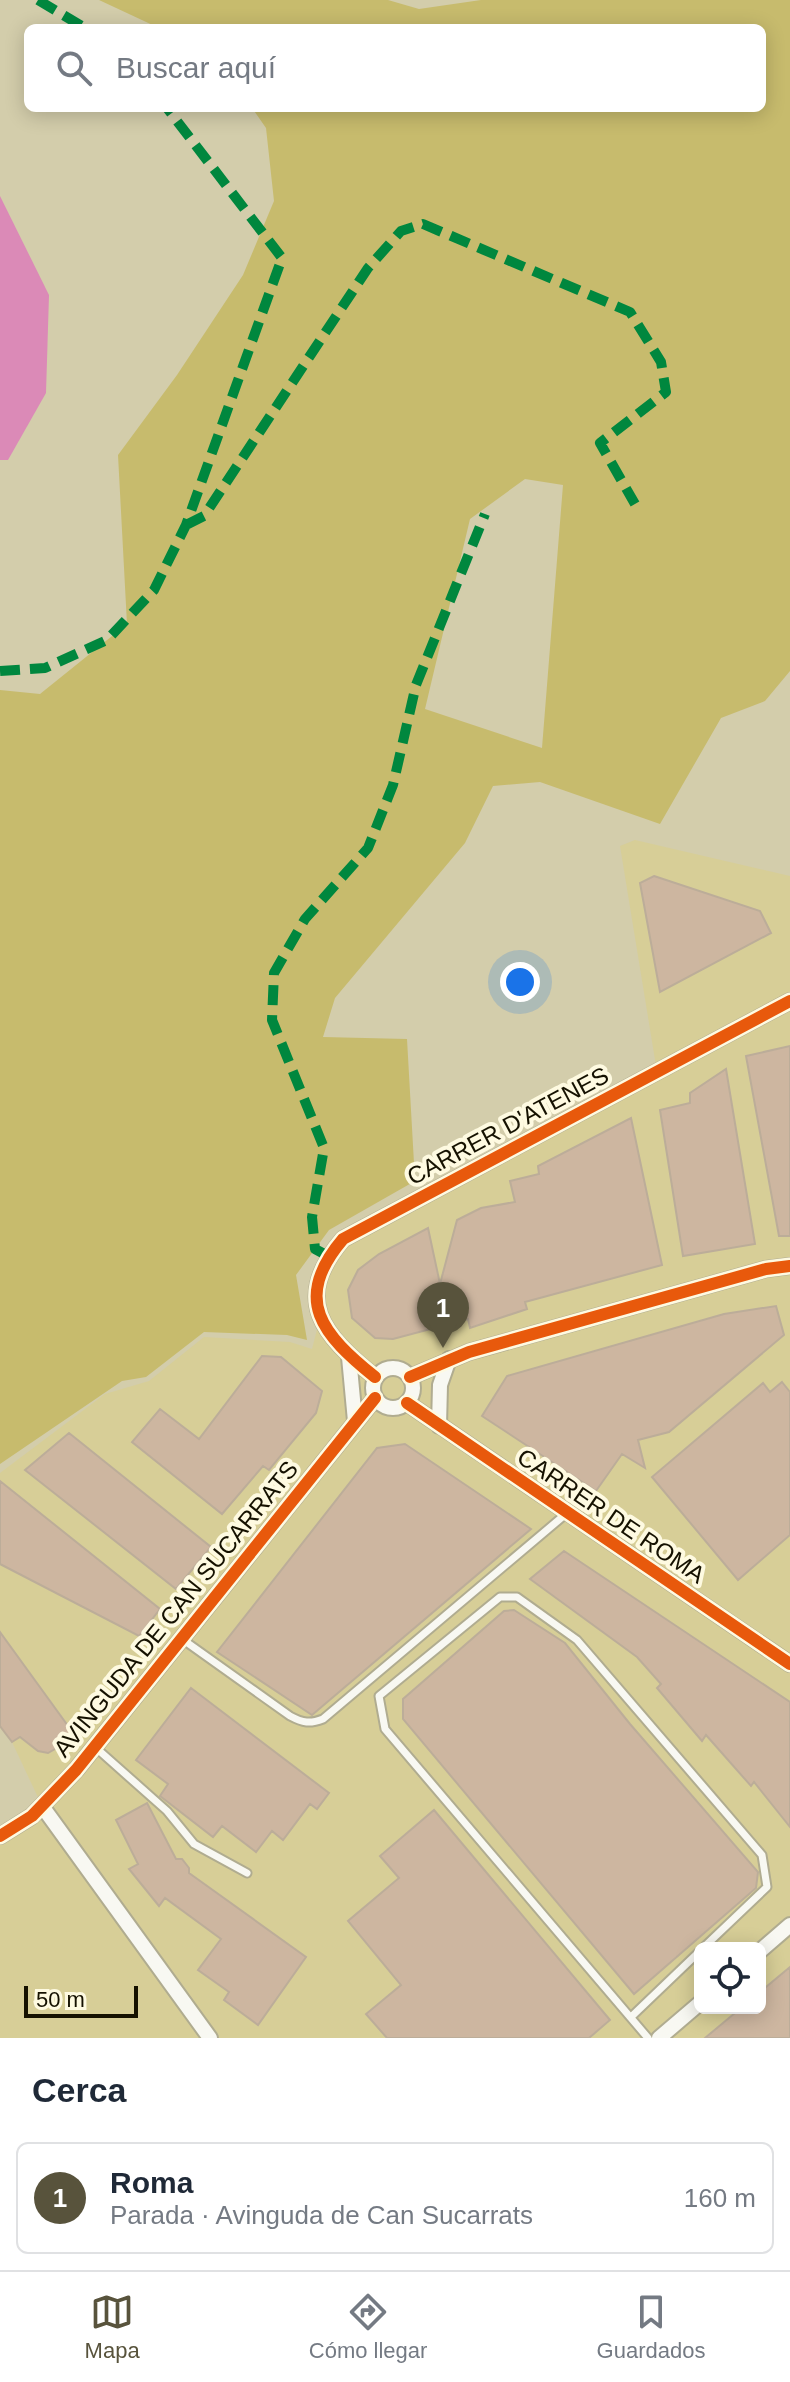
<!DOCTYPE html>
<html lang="es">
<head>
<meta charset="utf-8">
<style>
	:root { --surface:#fff; --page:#f6f6f7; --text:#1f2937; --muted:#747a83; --line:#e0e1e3; --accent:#58533c }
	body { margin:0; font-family:Helvetica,sans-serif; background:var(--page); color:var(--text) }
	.controls { position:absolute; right:24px; bottom:24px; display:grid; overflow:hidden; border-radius:12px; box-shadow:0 4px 20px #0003 }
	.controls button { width:72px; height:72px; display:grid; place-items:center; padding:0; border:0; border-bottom:2px solid var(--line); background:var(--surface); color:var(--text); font:40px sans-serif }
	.scale { position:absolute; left:24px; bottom:20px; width:114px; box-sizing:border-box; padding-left:8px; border:4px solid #151100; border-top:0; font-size:22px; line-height:28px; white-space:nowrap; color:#151100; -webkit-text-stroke:6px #fefae1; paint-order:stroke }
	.you { position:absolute; left:520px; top:982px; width:28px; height:28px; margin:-20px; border:6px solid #fff; border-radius:50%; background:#1a73e8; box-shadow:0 0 0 12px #1a73e833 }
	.badge { display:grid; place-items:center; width:52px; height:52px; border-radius:50%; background:var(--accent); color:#fff; font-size:26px; font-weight:700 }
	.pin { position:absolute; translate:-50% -66px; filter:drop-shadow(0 2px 4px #0008) }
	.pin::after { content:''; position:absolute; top:42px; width:28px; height:24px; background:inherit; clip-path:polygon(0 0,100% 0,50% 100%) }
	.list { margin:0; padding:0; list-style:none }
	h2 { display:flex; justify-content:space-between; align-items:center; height:104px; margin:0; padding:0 32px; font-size:34px }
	h2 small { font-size:26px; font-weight:400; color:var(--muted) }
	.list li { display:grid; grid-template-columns:52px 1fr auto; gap:24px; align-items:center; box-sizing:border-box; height:112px; margin:0 16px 16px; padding:0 16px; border:2px solid var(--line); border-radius:12px }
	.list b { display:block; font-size:30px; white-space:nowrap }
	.list p { margin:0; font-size:26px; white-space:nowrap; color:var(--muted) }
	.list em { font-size:26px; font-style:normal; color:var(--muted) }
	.icon { flex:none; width:44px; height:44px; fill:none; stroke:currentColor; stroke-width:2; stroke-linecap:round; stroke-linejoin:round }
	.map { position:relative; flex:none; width:790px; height:2038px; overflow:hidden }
	.search { position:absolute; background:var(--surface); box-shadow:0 4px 20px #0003; left:24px; right:24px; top:24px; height:88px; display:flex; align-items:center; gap:20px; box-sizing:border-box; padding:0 28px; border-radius:12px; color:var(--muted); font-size:30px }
	.sheet { height:232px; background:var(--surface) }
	nav { display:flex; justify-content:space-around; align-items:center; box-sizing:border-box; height:112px; border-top:2px solid var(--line); background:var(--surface); font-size:22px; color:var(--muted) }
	nav a { display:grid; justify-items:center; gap:4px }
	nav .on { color:var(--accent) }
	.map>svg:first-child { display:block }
	.built { fill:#d7ce97; fill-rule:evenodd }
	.green { fill:#c7bb6d; fill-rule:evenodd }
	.water { fill:#db8ab7 }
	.building { fill:#cdb6a0; stroke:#bcad99; stroke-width:2 }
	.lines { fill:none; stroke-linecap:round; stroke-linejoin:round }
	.service-casing { stroke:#b0ac90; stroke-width:11 }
	.minor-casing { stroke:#b0ac90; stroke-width:18 }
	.service { stroke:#f8f8f2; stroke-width:7 }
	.minor { stroke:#f8f8f2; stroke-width:14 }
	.quiet { stroke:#00873e; stroke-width:10; stroke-dasharray:20 10; stroke-linecap:butt }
	.cycleway-casing { stroke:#fefae1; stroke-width:17 }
	.cycleway { stroke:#e8590c; stroke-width:12 }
	.labels { text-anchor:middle; stroke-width:8; stroke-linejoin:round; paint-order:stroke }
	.street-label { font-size:24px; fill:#151100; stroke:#fefae1 }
</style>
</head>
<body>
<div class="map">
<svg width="790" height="2038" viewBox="0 0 790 2038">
	<rect width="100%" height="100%" fill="#d3cdab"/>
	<path class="built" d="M635 840 790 876V2038H0V1836L42 1806 12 1742 0 1726V1473L105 1394 149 1381 204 1337 290 1342 312 1349 320 1318 316 1285 343 1239 657 1072 620 846ZM700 1948H760V2008H700Z"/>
	<path class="green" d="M99 0H388L419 9 481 0H790V671L765 701 721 718 660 824 540 782 493 786 465 843 335 998 323 1037 407 1039 415 1181 329 1230 296 1275 307 1340 287 1335 204 1332 146 1377 122 1381 0 1464V690L40 694 127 624 118 455 177 375 243 275 274 201 266 128 252 108H762V28H159ZM525 479 563 485 542 748 425 709 470 519Z"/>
	<path class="water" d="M0 196 49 295 46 393 8 460H0Z"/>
	<path class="building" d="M654 876 760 911 771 933 660 992 640 883Z
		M790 1046V1236H779L746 1056Z
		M726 1069 755 1244 683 1256 660 1110 690 1103V1093Z
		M631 1118 662 1265 525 1302 527 1309 470 1328 468 1319 393 1339 375 1338 352 1318 348 1290 358 1270 379 1254 428 1228 440 1284 457 1220 481 1208 515 1202 510 1181 539 1174 538 1166Z
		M776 1306 784 1335 669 1432 638 1440 645 1468 622 1454 596 1491 482 1416 507 1376 724 1314Z
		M262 1356 281 1357 322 1391 316 1413 269 1470 263 1466 222 1514 132 1442 160 1409 199 1439Z
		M782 1382 790 1392V1535L738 1580 652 1477 763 1383 770 1392Z
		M69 1433 211 1547 176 1589 25 1470Z
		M405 1444 531 1529 312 1715 217 1652 377 1448Z
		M0 1481 160 1609 139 1636 0 1564Z
		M564 1551 790 1702V1827L754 1782 751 1786 706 1735 702 1741 657 1688 661 1684 637 1657 530 1579Z
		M514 1610 565 1643 630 1724 758 1872 756 1888 634 1994 403 1719V1699L504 1611Z
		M0 1632 76 1737 48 1753 38 1751 20 1737 12 1742 0 1726Z
		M191 1688 329 1793 317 1809 310 1804 283 1840 272 1831 256 1852 222 1826 213 1837 160 1796 168 1784 136 1760Z
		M147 1803 176 1859H182L189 1868V1873L306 1957 258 2025 224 2000 229 1992 198 1970 221 1939 165 1898 159 1906 129 1869 138 1864 116 1820Z
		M434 1810 610 2020 589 2038H387L366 2014 401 1985 348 1921 399 1878 380 1856Z
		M790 1967V2038H705L741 2008H760V1992Z"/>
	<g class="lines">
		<g class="service-casing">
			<path id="service" d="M182 1639 290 1716C303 1723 310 1724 323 1719L567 1513
				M95 1747 167 1811 194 1844 247 1873
				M631 2017 700 1951
				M648 2038 385 1729 379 1696 500 1597H517L577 1640 762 1855 767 1887 703 1948"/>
		</g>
		<g class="minor-casing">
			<path id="minor" d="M349 1357 355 1421
				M373 1388a20 20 0 1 1 40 0a20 20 0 1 1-40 0Z
				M375 1377C323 1335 291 1300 343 1239L790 1001
				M410 1377 469 1352 766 1269 790 1266
				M407 1403 790 1664
				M439 1426 440 1385 449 1359
				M42 1806 210 2038
				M0 1836 32 1816 76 1770 375 1398
				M760 1951 790 1925
				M659 2038 700 2003"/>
		</g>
		<use href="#service" class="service"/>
		<use href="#minor" class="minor"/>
		<path class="quiet" d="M38 0 85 28
			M186 525 204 516 368 268 401 231 423 224 630 312 661 362 666 392 600 443 635 504
			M0 671 45 668 107 640 154 590 186 525 282 258 167 108
			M328 1256 315 1249 312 1217 324 1148 272 1020 274 973 305 919 368 848 393 785 416 685 485 514"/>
		<g class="cycleway-casing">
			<path id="cycleway" d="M375 1377C323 1335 291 1300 343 1239L790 1001
				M410 1377 469 1352 766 1269 790 1266
				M407 1403 790 1664
				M0 1836 32 1816 76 1770 375 1398"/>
		</g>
		<use href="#cycleway" class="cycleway"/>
	</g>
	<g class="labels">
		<g class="street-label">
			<text transform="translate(508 1126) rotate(-28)" y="8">CARRER D'ATENES</text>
			<text transform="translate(611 1516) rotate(34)" y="8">CARRER DE ROMA</text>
			<text transform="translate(176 1609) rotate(-51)" y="8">AVINGUDA DE CAN SUCARRATS</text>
		</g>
	</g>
</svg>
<div class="controls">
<button><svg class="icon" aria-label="locate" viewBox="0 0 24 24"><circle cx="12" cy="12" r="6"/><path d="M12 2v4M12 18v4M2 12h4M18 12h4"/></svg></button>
</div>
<div class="scale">50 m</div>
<div class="you"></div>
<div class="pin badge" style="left:443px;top:1348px">1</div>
<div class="search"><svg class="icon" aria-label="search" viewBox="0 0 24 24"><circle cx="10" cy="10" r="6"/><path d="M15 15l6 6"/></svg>Buscar aquí</div>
</div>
<section class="sheet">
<h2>Cerca<small></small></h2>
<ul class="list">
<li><span class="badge">1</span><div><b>Roma</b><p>Parada · Avinguda de Can Sucarrats</p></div><em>160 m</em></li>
</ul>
</section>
<nav>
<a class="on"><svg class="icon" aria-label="map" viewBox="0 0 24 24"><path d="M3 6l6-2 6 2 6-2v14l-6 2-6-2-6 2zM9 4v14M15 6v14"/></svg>Mapa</a>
<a><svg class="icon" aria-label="directions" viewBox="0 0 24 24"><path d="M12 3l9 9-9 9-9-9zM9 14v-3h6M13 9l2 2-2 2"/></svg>Cómo llegar</a>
<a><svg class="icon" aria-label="saved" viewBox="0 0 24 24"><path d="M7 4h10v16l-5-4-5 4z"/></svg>Guardados</a>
</nav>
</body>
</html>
